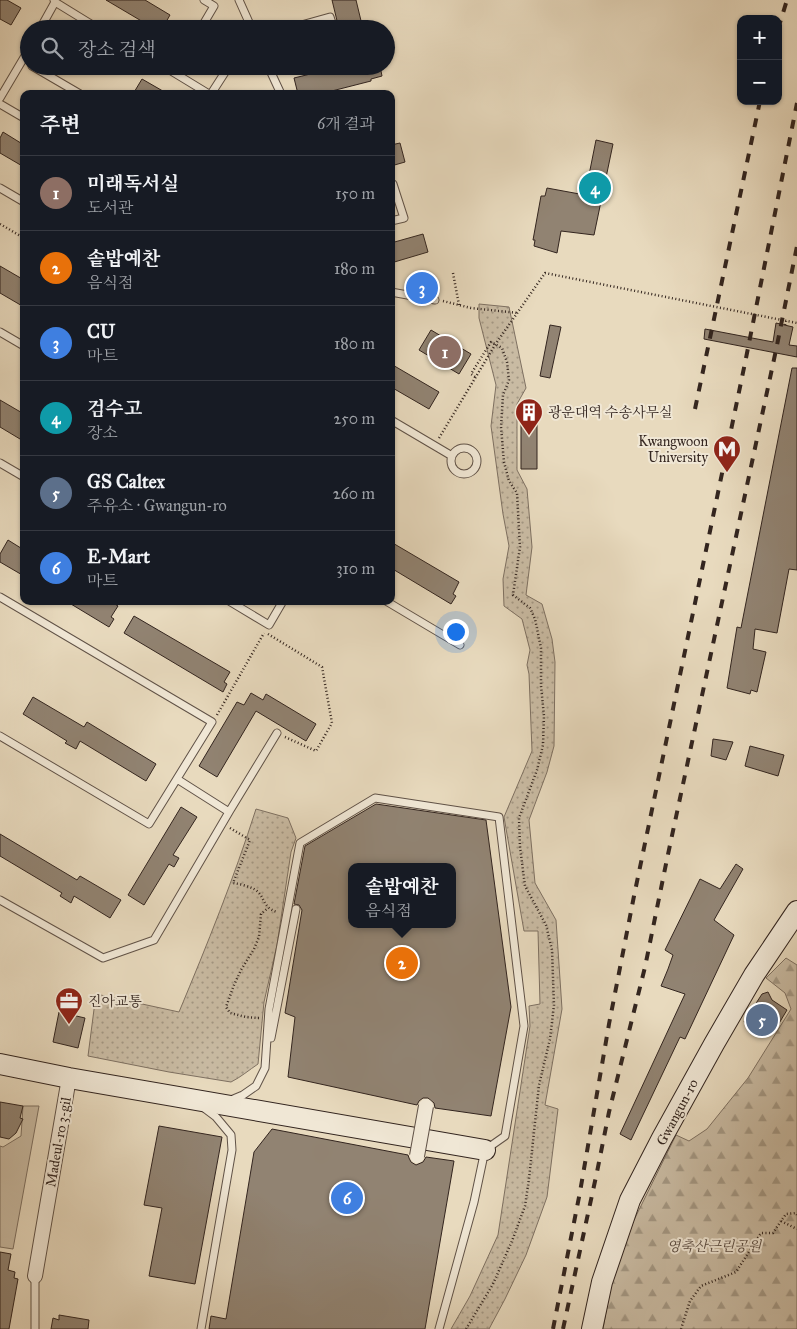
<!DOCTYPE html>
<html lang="ko">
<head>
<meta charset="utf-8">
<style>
	:root { --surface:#171b24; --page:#20242c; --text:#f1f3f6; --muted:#9ea1a6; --line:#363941; --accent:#1a73e8 }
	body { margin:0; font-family:"IM FELL Great Primer","Noto Serif KR",serif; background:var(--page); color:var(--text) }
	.controls { position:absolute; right:15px; top:15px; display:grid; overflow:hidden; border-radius:10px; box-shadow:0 1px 4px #0004 }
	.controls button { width:45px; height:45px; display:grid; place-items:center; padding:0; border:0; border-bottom:1px solid var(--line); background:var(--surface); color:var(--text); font:25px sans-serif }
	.you { position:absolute; left:455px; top:631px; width:18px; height:18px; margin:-12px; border:4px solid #fff; border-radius:50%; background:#1a73e8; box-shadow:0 0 0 8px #1a73e833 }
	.badge { display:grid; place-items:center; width:32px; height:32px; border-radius:50%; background:var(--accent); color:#fff; font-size:16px; font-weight:700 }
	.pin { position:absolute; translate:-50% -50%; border:2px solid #fff; box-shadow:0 1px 5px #0006 }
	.popup { position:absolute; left:348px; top:863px; width:108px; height:65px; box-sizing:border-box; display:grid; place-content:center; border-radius:10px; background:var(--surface); filter:drop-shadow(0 1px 4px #0005); font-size:16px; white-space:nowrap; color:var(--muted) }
	.popup b { font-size:19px; color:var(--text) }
	.popup::after { content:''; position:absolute; left:50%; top:100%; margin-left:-10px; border:10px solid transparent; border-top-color:var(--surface) }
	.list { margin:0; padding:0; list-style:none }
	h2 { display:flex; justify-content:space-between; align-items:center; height:65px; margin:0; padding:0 20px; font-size:21px }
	h2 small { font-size:16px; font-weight:400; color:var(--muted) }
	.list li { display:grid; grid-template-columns:32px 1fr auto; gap:15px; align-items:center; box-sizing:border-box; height:75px; padding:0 20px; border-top:1px solid var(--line) }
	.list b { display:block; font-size:19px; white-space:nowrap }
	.list p { margin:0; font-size:16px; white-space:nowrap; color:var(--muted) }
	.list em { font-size:16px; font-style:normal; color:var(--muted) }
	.icon { flex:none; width:28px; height:28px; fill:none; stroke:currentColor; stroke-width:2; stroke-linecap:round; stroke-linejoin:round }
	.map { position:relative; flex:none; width:797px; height:1329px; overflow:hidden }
	.search { position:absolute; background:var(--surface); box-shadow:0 1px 4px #0004; left:20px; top:20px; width:375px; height:55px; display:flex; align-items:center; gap:12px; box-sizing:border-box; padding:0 18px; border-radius:28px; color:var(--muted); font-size:19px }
	.panel { position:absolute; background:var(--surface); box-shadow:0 1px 4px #0004; left:20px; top:90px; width:375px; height:515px; border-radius:10px }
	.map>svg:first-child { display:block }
	.forest { fill:url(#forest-firs); stroke:#7e7061 }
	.park { fill:url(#park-dots); stroke:#7e7061 }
	.garden { fill:#c9bba3; stroke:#7e7061 }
	.building { fill:#918372; stroke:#33251f; fill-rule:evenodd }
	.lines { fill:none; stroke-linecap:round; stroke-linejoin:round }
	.lane-casing { stroke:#605247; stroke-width:9 }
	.street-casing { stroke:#605247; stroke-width:16 }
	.secondary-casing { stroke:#33251f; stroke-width:22 }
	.path { stroke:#33251f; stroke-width:2.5; stroke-dasharray:1 2.5; stroke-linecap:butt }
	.lane { stroke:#f0e7d5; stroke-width:7 }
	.street { stroke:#f0e7d5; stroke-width:14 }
	.secondary { stroke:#f0e7d5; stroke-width:20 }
	.rail { stroke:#33251f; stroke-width:4; stroke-dasharray:9 9; stroke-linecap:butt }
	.street-bridge-casing { stroke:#605247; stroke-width:16; stroke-linecap:butt }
	.path-bridge { stroke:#33251f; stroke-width:2.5; stroke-dasharray:1 2.5; stroke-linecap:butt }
	.street-bridge { stroke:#f0e7d5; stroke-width:14 }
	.labels { text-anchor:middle; stroke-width:4; stroke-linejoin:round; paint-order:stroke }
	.poi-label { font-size:14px; fill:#33251f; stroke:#f0e7d5; text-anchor:start }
	.street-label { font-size:14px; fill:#33251f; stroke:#f0e7d5 }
	.park-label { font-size:14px; font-style:italic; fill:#584a40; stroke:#f0e7d5 }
</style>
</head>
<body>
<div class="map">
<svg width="797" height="1329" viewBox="0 0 797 1329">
	<defs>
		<pattern id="forest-firs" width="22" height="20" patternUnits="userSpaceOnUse" patternTransform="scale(1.25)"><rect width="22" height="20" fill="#c9bba3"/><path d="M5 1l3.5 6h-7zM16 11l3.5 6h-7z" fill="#a49884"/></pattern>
		<pattern id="park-dots" width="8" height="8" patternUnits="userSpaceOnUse" patternTransform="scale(1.25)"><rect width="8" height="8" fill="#c9bba3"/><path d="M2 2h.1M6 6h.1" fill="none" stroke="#a49884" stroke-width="1.8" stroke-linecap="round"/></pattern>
	</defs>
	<rect width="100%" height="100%" fill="#e8dabe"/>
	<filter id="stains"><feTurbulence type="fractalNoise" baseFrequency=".004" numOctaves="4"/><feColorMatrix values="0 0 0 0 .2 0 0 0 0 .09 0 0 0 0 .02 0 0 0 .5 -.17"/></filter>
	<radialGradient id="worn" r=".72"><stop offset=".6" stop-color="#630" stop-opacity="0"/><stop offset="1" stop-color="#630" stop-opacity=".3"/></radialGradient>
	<path class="forest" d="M786 958 797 965V1329H603L611 1283 633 1222 676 1135 689 1141 707 1129 748 1078 791 1009 785 993 766 978Z"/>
	<path class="park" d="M479 304 509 307 526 388 517 404V470L527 489 532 547 526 595 542 604 552 639 555 662 554 746 547 772 529 820 535 883 556 920 562 1009 545 1105 558 1109 547 1197 526 1255 505 1299 489 1329H451L470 1296 498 1235 530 1026 529 1006 540 1004 538 931H524L504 817 532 751 529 674 527 665 530 650 522 619 504 606 503 579 509 546 503 514 491 426 496 385 479 318Z
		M256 809 288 818 296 838 291 852 277 945 264 1002 258 1064C249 1070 241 1077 231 1082L169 1072 88 1056 96 994 179 1012C207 945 234 878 256 809Z"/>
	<path class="garden" d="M23 1106H39L13 1249 0 1247V1146L3 1147 21 1136Z"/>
	<path class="building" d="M0 0H7L21 8 11 25 0 19Z
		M106 0H145L170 15 162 29H155Z
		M332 0H356L363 29H339Z
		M343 66H380L382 76 371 79V81L320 94H298L294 78Z
		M142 79 168 94H133Z
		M3 132 24 145V167L0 153V138Z
		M596 140 613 144 594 235 561 231 557 253 534 246 535 240H533L541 196H545L547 188 585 195Z
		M400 143 405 162 391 166V145Z
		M423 234 428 252 391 263V243Z
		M0 266 24 280V307L0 293Z
		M776 323 793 327 789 345 797 346V357L704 339 705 329 773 342Z
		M550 325 561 327 550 378 540 376Z
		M431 330 471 354 459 374 419 350Z
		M391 364 439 392 429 409 391 387Z
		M792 368H797V570L789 569 777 633 755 629 753 649 766 652 757 692 751 690 750 694 727 688 737 627 741 628Z
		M0 400 24 414V432L20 439 0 427Z
		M521 404H537V469H521Z
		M8 540 24 550V576L0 562V554Z
		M391 542 459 582 453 594 456 596 451 604 391 568Z
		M66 601H110L118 606 111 617 114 619 109 627Z
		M134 616 230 672 224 682 227 684 223 692 124 633Z
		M251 693 263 700 266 694 316 724 306 741 256 711 217 777 199 766 237 702 244 705Z
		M33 697 84 727 87 722 156 764 146 781 80 741 76 749 65 743 67 741 23 714Z
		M713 739 733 742 726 760 711 756Z
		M750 746 784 755 778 776 745 766Z
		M376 804 486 820 511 1007 491 1116 435 1108 434 1103 428 1098H423L419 1101 417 1105 288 1077 295 1017 285 1013 302 910 299 905 294 904 305 846ZM352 867H452V924H352Z
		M181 807 197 817 173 855 179 858 174 867 169 864 144 905 128 895Z
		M0 834 77 880 80 876 121 900 110 918 74 896 71 903 60 896 62 893 0 856Z
		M736 864 743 869 714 920 734 935 685 1039 680 1037 631 1140 620 1134 685 994 661 986 668 969 673 955 665 950 700 879 720 889Z
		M768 992 772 1000 787 1010 775 1030 758 1020 744 1022 762 994Z
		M59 1012 85 1018 78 1048 53 1042Z
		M0 1102 23 1106 20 1118 23 1119 16 1133 9 1139 0 1137Z
		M159 1126 222 1137 195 1284 149 1276 162 1208 144 1205Z
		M272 1129 408 1155 409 1158 411 1162 416 1165 423 1162 426 1157 454 1161 425 1329H209L211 1316 226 1319 254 1152Z
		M0 1252 11 1254 8 1270 15 1272 14 1278 18 1279 9 1329H0Z
		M59 1315 89 1320 88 1329H51L53 1318 59 1320Z"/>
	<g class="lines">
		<g class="lane-casing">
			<path id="lane" d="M204 0 214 6 204 23 212 29
				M239 0 252 29
				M55 2 99 29
				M40 29 55 2 54 0
				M287 29 330 17 334 29
				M32 66 80 94
				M163 66 209 94
				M268 66 281 94
				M211 94 229 66
				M0 98 29 49
				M0 104 24 118
				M391 185 393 184 404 218 391 221
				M0 188 24 202
				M391 292 435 300
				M0 332 24 346
				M391 420 452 456
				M451 461a13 13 0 1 1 26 0a13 13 0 1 1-26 0Z
				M0 463 24 477
				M0 597 212 722 149 824 0 736
				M229 601 269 625 283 601
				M386 601 460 645
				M229 812 277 733
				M0 900 103 958 154 940 229 812 177 779
				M271 1038 296 909
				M231 1100 243 1095 256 1086 265 1068 269 1009 300 843 375 798 499 817 524 1026 505 1136 485 1150 474 1202 439 1329
				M35 1276V1329
				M201 1329 232 1150 231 1135 216 1117 204 1108"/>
		</g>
		<g class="street-casing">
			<path id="street" d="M35 1276 69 1078"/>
		</g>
		<g class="secondary-casing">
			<path id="secondary" d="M0 1064 69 1078 485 1150
				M592 1329 602 1282 630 1200 662 1138 714 1044 754 975 797 911"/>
		</g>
		<path class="path" d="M0 224 24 238
			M453 273 459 305
			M443 301 471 308 518 313
			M785 325 786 321
			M439 438 495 345
			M268 634 322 667 332 723 316 751 285 737
			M217 715 264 633
			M230 828 250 840 233 883C240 884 248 886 254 889 266 896 261 907 277 912
			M259 1018 246 1017 230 1013 226 1007 234 985 241 970 254 949 259 937 261 914 268 908
			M797 1215 796 1213 786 1214 781 1221 797 1229
			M466 1329 493 1284 512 1241 525 1206 529 1179 539 1085 550 1039 554 1005 552 950 546 925 525 886 520 847 519 818 537 770 543 745 544 716 541 686V648L535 619 530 608 513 595 520 547 517 493 509 481 504 462 501 427 503 395 509 380 507 362 502 348 491 342 471 374 475 377
			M681 1329 690 1301 701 1286 736 1272 761 1233H773L781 1221"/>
		<use href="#lane" class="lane"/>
		<use href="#street" class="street"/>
		<use href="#secondary" class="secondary"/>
		<path class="rail" d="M778 29 787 0
			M695 409 760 101
			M553 1329 580 1192 609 1024 634 896 745 363 797 103
			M563 1329 597 1172 609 1112 645 967 667 859 776 350 797 246"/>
		<g class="street-bridge-casing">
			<path id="street-bridge" d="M417 1156 426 1106"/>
		</g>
		<path class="path-bridge" d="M495 345 545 273 797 323"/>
		<use href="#street-bridge" class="street-bridge"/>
	</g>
	<defs>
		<g id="building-pin" transform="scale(1.4375)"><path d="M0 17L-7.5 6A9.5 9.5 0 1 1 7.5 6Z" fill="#8f2418" stroke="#f0e7d5"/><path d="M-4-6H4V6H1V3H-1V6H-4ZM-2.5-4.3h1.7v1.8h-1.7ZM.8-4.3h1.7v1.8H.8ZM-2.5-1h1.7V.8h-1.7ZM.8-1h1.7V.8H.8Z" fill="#fff"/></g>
		<g id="metro-pin" transform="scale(1.4375)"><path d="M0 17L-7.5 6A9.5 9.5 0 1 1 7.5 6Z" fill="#8f2418" stroke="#f0e7d5"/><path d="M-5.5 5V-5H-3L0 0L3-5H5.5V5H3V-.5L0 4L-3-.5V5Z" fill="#fff"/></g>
		<g id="office-pin" transform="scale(1.4375)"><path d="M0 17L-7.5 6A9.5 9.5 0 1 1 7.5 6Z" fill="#8f2418" stroke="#f0e7d5"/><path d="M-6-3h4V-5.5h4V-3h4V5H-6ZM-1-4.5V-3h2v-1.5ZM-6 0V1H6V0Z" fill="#fff"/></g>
	</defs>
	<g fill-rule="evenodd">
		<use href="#building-pin" x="529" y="412"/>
		<use href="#metro-pin" x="727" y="449"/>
		<use href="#office-pin" x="69" y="1001"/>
	</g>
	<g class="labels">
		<g class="poi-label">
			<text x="548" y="417">광운대역 수송사무실</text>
			<text x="708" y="446" text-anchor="end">Kwangwoon<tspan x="708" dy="16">University</tspan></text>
			<text x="88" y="1006">진아교통</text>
		</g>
		<g class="street-label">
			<text transform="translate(677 1112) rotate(-62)" y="5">Gwangun-ro</text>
			<text transform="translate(58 1142) rotate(-80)" y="5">Madeul-ro 3-gil</text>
		</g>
		<g class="park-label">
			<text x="714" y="1251">영축산근린공원</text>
		</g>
	</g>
	<rect width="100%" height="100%" filter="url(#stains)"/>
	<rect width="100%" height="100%" fill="url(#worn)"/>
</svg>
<div class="controls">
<button>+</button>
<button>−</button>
</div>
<div class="you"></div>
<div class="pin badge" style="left:445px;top:352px;background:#8d6e63">1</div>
<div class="pin badge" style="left:402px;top:963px;background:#e8710a">2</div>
<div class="popup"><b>솥밥예찬</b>음식점</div>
<div class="pin badge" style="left:422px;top:288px;background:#3f7fe0">3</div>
<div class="pin badge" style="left:595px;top:188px;background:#0f9aa8">4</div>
<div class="pin badge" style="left:762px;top:1020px;background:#5c6f8a">5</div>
<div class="pin badge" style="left:347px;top:1198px;background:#3f7fe0">6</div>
<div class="search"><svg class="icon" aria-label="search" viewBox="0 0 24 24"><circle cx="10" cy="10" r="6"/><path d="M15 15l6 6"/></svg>장소 검색</div>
<section class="panel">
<h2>주변<small>6개 결과</small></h2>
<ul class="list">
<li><span class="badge" style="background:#8d6e63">1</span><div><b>미래독서실</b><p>도서관</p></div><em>150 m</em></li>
<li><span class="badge" style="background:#e8710a">2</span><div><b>솥밥예찬</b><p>음식점</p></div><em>180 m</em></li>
<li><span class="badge" style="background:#3f7fe0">3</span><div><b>CU</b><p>마트</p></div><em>180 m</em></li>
<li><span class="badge" style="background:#0f9aa8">4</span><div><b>검수고</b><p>장소</p></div><em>250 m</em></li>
<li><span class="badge" style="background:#5c6f8a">5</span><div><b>GS Caltex</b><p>주유소 · Gwangun-ro</p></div><em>260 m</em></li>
<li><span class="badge" style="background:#3f7fe0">6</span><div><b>E-Mart</b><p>마트</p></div><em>310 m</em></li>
</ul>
</section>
</div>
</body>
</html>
